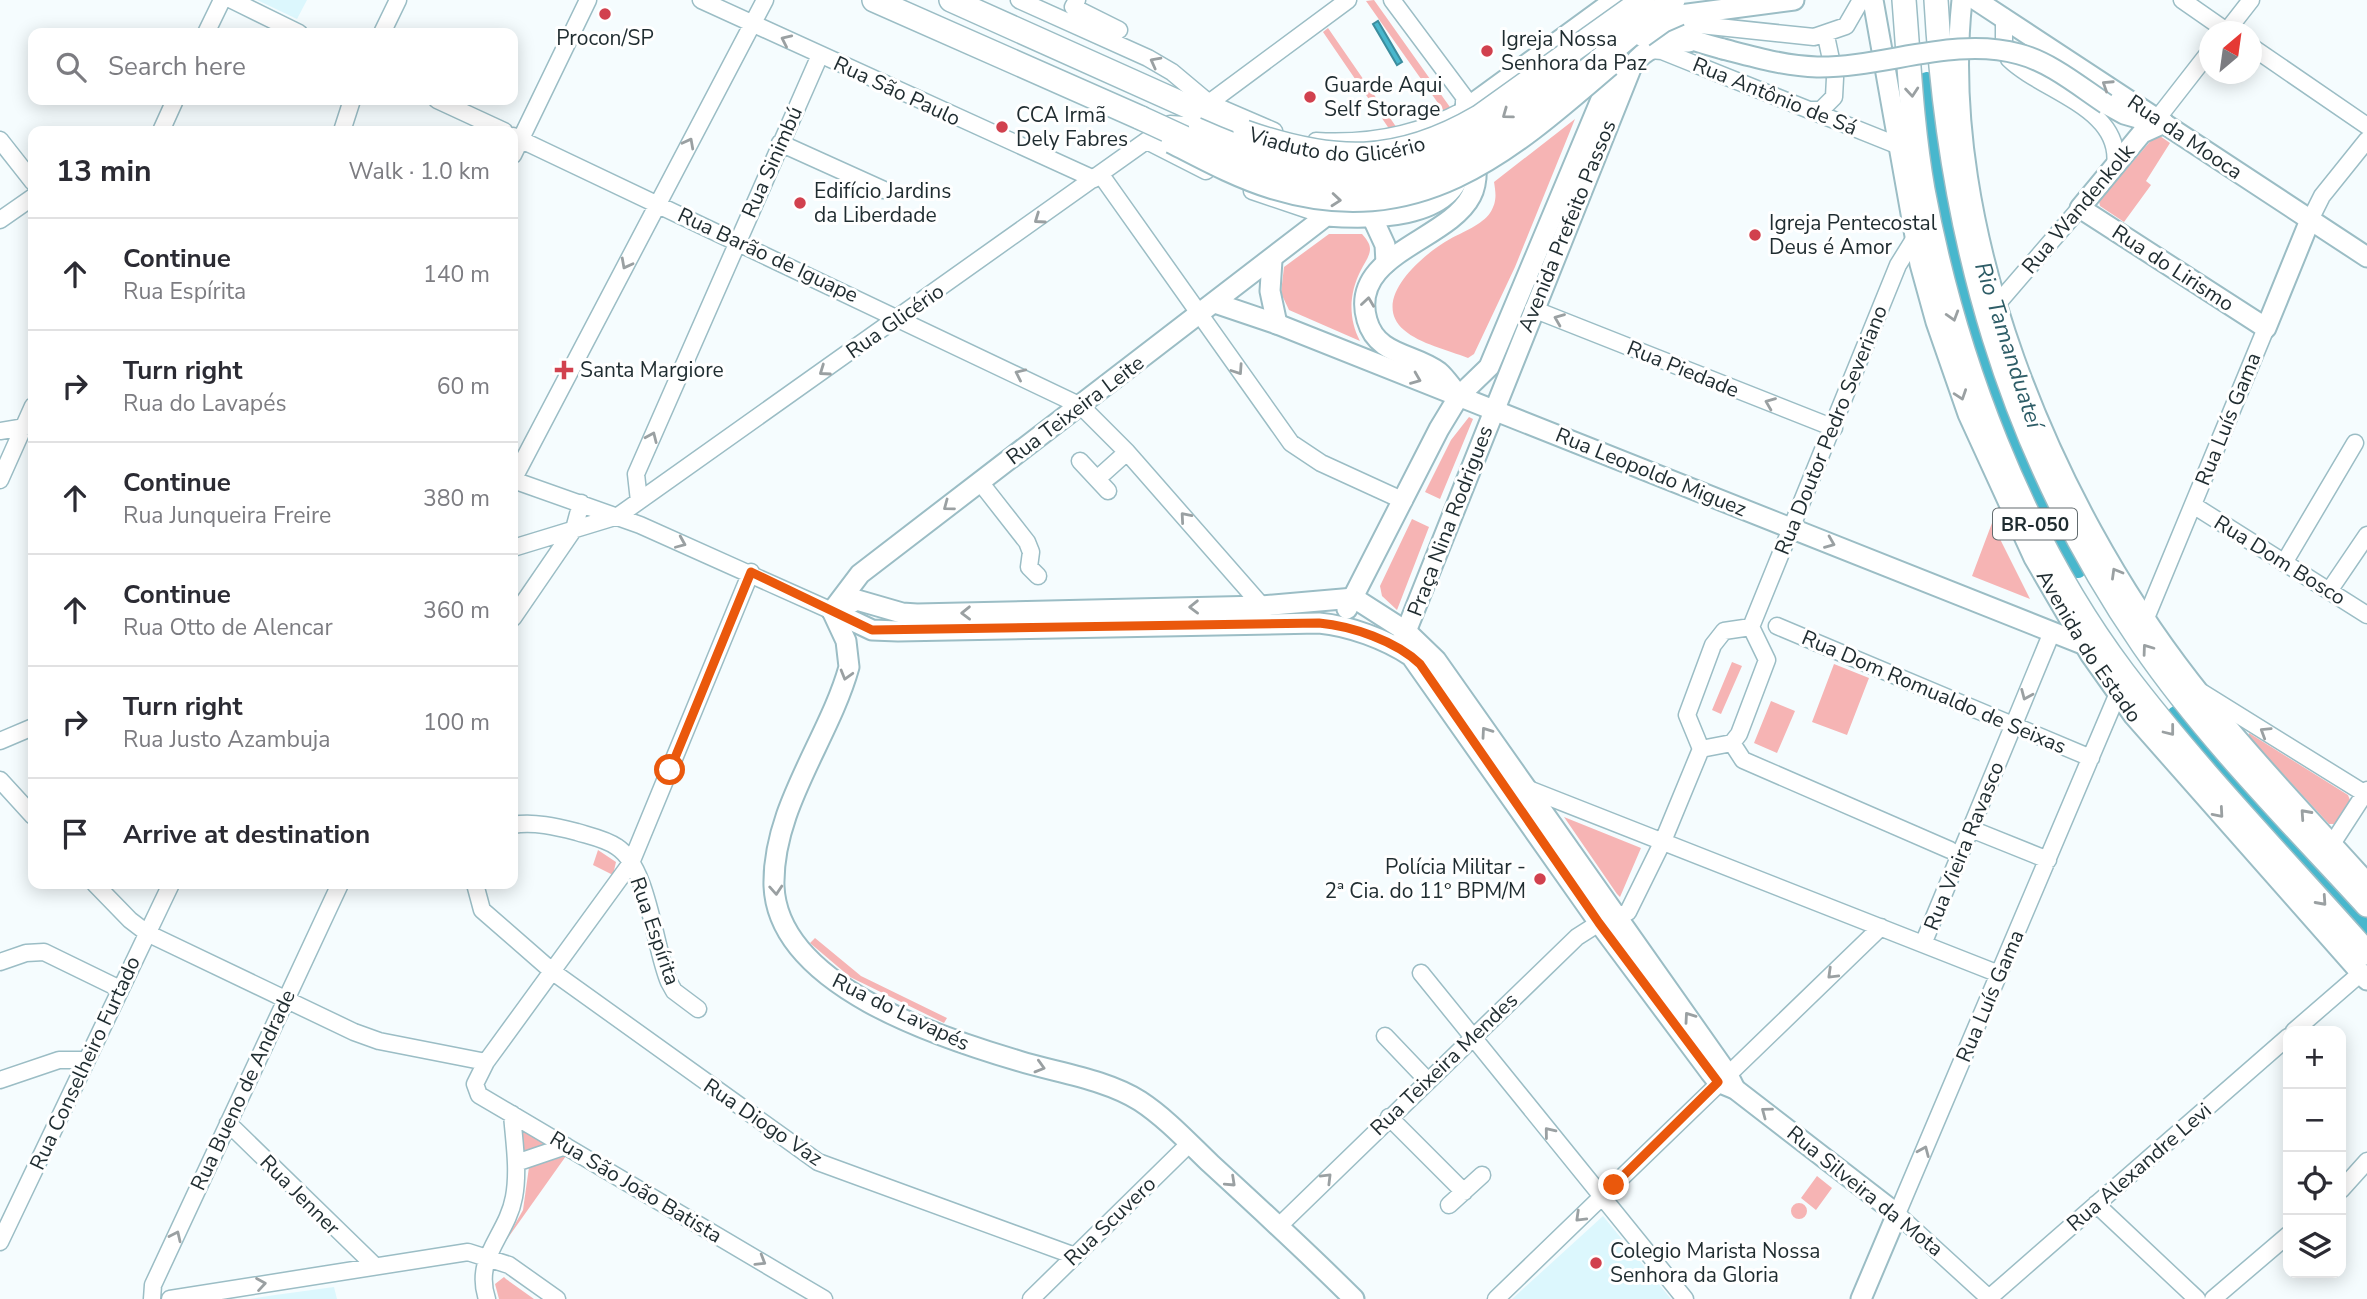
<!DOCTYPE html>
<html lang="en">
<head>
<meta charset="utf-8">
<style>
	:root { --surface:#fff; --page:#f2f2f3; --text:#2b2b33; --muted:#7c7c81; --line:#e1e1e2 }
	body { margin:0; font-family:"Nunito Sans",sans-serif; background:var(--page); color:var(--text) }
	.controls { position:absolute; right:21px; bottom:21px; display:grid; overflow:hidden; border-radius:14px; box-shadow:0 4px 18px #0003 }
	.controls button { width:63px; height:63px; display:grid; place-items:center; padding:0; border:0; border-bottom:2px solid var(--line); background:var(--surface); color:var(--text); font:35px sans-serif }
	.compass { position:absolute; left:2199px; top:21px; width:63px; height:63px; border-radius:50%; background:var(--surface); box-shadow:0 4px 18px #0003; rotate:29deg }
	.stop { position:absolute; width:21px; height:21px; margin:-16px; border:5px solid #ea580c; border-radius:50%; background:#fff }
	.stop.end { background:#ea580c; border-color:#fff; box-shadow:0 2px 7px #0008 }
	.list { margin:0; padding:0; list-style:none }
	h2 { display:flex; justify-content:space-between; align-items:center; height:91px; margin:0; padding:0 28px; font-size:30px }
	h2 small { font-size:23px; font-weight:400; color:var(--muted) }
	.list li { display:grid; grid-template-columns:46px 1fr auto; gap:21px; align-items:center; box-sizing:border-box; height:112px; padding:0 28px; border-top:2px solid var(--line) }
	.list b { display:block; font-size:26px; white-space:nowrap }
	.list p { margin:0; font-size:23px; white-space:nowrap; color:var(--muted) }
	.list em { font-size:23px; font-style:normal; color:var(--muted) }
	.icon { flex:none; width:38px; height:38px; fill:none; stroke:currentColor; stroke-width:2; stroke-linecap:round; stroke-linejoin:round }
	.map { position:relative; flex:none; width:2367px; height:1299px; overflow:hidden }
	.search { position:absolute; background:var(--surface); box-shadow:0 4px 18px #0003; left:28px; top:28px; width:490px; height:77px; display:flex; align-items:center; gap:18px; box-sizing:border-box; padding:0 24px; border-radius:14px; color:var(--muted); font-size:26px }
	.panel { position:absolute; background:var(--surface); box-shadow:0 4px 18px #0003; left:28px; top:126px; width:490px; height:763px; border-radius:14px }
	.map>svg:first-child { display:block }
	.built { fill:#dcf7fd }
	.green { fill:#f6b4b4 }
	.water { fill:#48b7cd; stroke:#3c8d9e; stroke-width:2 }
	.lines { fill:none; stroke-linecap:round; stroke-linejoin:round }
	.river { stroke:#48b7cd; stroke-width:18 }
	.minor-casing { stroke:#9bbdc5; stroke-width:19 }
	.major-casing { stroke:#9bbdc5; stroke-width:23 }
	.highway-casing { stroke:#9bbdc5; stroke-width:26 }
	.minor { stroke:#fff; stroke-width:16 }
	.major { stroke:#fff; stroke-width:19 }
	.highway { stroke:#fff; stroke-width:23 }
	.minor-bridge-casing { stroke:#9bbdc5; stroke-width:19; stroke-linecap:butt }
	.major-bridge-casing { stroke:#9bbdc5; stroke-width:23; stroke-linecap:butt }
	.highway-bridge-casing { stroke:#9bbdc5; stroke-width:26; stroke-linecap:butt }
	.minor-bridge { stroke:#fff; stroke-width:16 }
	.major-bridge { stroke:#fff; stroke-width:19 }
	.highway-bridge { stroke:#fff; stroke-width:23 }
	.oneway { stroke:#9aa0a2 }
	.route { stroke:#ea580c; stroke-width:9 }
	.poi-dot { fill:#d1414e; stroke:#fff; stroke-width:2.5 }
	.labels { text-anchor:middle; stroke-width:6; stroke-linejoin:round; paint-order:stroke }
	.shield { fill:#fff; stroke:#626b6e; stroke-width:2 }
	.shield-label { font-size:19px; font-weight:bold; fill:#1f2c30 }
	.poi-label { font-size:21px; fill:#1f2c30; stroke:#fff; text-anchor:start }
	.street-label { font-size:21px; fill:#1f2c30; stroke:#fff }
	.water-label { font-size:23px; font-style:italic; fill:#2e5d67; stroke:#fff }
</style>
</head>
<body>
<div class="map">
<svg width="2367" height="1299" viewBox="0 0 2367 1299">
	<rect width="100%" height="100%" fill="#f5fcfe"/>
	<path class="built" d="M257 0H307L297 19Z
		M1603 1216 1671 1299H1512Z
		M334 1287 337 1299H250L275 1295Z"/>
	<path class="green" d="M1374 0 1452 110 1445 113 1366 1Z
		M1328 28 1399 131 1392 133 1323 32Z
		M1575 119 1515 267 1474 354 1468 358C1448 350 1420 344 1404 330 1369 300 1423 254 1450 239 1461 233 1483 224 1490 213 1497 202 1496 194 1494 182Z
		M2160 136 2170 143 2146 181 2151 185 2124 222 2100 206 2099 201 2154 137Z
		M1329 234H1362C1366 239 1370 243 1370 249 1370 256 1364 264 1361 270 1349 293 1348 318 1360 341L1289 310 1281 293 1284 267Z
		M1469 417 1473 419 1440 499 1425 492 1451 440Z
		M1412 519 1429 527 1397 610 1382 596 1380 586Z
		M1992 523 2030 599 1972 576Z
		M1732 662 1742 666 1721 714 1712 710Z
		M1834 664 1869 678 1847 735 1812 722Z
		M1771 701 1795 711 1777 753 1754 743Z
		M2249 733 2348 795 2350 800 2336 824H2329L2248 736Z
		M1564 817 1641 848 1620 897 1617 894Z
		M598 850 616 862 613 875 593 865Z
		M815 938 861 976 947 1018 944 1023 850 977 810 943Z
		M520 1128 550 1144 522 1153Z
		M566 1156 505 1242 523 1210 529 1167Z
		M1817 1176 1832 1188 1816 1210 1801 1198Z
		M1791 1211a8 8 0 1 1 16 0a8 8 0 1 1-16 0Z
		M504 1277 506 1279 534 1299H499L495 1284Z"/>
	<path class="water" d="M1378 21 1402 62 1397 65 1373 24Z"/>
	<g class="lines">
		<path class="river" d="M1927 81C1945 258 1988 415 2078 569
			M2176 715 2367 932"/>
		<g class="minor-casing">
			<path id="minor" d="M232 0 299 33
				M701 0 1094 179
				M1019 0 1148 58 1172 72 1209 103 1274 131
				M1077 0 1073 7 1119 30
				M1392 0 1471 106
				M2182 0 2228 32
				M2004 17V44L2009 59C2043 92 2123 108 2115 166
				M1662 21 1814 37 1846 26 1861 0
				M2226 32 2251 0
				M206 33 222 0
				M382 33 398 0
				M2252 47 2367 126
				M1650 50 1662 51 1899 146
				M437 100 504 131
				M1209 103 1348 0
				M1810 110H1821L1834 97 1835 78 1826 36
				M2157 119 2210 51
				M161 131 175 100
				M342 131 352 100
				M513 136 1081 406 1127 452 1262 606
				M0 140 33 182
				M1316 141C1368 144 1418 135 1464 110V101
				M1149 142 1206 171
				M780 143 884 190
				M513 155 588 0
				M1101 175 1291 443 1321 463 1404 501
				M1252 191 1326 216
				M0 220 33 197
				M2310 220 2322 196 2367 140
				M1998 303 2080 208
				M1533 309 1834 428
				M0 431 31 426
				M1080 461 1108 491
				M1097 479 1127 452
				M0 480 33 406
				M513 480 765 0
				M513 480 640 525 832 611
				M980 482 1027 542 1031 552 1029 567 1038 576
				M639 501 636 474 820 55
				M2193 505 2367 615
				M513 548 618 516 1170 124 1197 126
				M2284 563 2355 443
				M751 572 631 863 486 1062 475 1084 479 1095 824 1299
				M2329 591 2367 535
				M513 618 574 529 581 503
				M2146 618 2266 328
				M1777 626 2091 758
				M1751 627 1898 265 1916 236
				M1751 627 1767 660 1739 734 1732 743 1701 749 1687 715 1713 645 1724 631Z
				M2203 693 2367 795
				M0 741 33 727
				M1732 743 1743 760 1950 850
				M0 780 33 816
				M1526 788 1999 974
				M513 825C533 821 557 827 577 832 590 836 606 839 617 847 649 868 654 947 669 982L674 991 698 1009
				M1971 829 2048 860
				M2332 844 2367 790
				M95 884 130 920 147 933 354 1032 379 1041 486 1062
				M475 884 482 910 553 972 818 1162 1075 1256
				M1923 944 2052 632
				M0 962 26 953 44 952 120 989
				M1421 973 1685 1299
				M2294 1031 2361 973
				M1385 1036 1427 1080
				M0 1080 59 1060H86
				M1389 1117 1464 1192
				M228 1123 374 1265
				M516 1163 566 1146
				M2341 1190 2367 1161
				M2096 1204 2197 1299
				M1449 1205 1482 1175
				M1279 1226 1577 937 1599 923 1628 912 1663 841 1701 749
				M0 1242 171 884
				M1989 1298 2288 1037
				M152 1299 153 1285 340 884
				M170 1299 468 1252 509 1265 557 1299
				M487 1299C473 1257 507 1236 514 1197 519 1170 514 1141 512 1114
				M1031 1299 1189 1144
				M1496 1299 1881 927
				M1990 1299 1897 1214 2118 693
				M2213 1299 2288 1235"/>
		</g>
		<g class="major-casing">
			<g id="major">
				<path id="s1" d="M1873 0 1920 264 1936 322 1968 414 2034 558 2090 654 2134 716 2367 980"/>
				<path d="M1962 0C1937 228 2051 503 2190 681 2245 752 2307 816 2367 883"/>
				<path d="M1976 0 2367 257"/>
				<path d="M1680 15 1794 0"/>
				<path d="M2106 104 2124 114 2152 122"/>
				<path d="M2164 123 2142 133 2080 208 2266 328 2310 220"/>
				<path d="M1464 136V110L1612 2C1646 25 1684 39 1723 49"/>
				<path d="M1373 219 1385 245 1386 263"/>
				<path d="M1272 260 1270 291 1277 324"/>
				<path d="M1215 303 1277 324 2085 645"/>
				<path d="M1456 392C1451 386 1445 377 1439 372 1414 353 1377 356 1367 320 1348 254 1448 241 1471 196 1478 183 1477 167 1475 153"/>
				<path d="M1347 609 1439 429 1459 396 1489 367 1618 59"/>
				<path d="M832 611 872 630 898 631 1319 623C1350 626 1385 639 1411 656L1599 923 1710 1072 1718 1082 1735 1089 1897 1214 1861 1299"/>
				<path d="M832 611 860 574 1326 216C1369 219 1453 221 1462 166"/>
				<path d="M832 611 846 641 849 667C829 739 772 808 774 886 778 986 941 1038 1019 1061 1058 1073 1105 1079 1140 1101 1166 1118 1189 1143 1211 1164 1259 1208 1308 1253 1354 1299"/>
				<path d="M833 611 857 600 902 613 917 614 1262 606 1354 598 1407 632 1436 660 1727 1073 1735 1089"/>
				<path d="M1401 644 1632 66C1645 47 1667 41 1689 42"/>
			</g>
		</g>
		<g class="highway-casing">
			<path id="highway" d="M874 0 1141 118
				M951 0 1245 132
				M1904 0C1909 63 1912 128 1923 190 1954 357 2021 536 2123 672 2198 771 2285 860 2367 953
				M1936 0C1949 235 2009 450 2143 645 2208 739 2290 821 2367 905"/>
		</g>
		<use href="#minor" class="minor"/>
		<use href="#major" class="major"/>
		<use href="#highway" class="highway"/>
		<g class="minor-bridge-casing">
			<path id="minor-bridge" d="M1197 126C1314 178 1400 193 1509 113 1531 97 1554 82 1572 62"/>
		</g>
		<g class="major-bridge-casing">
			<path id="major-bridge" d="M1643 37 1664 22 1680 15
				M1723 49C1754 57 1785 66 1817 67 1883 68 1954 36 2019 54 2050 62 2079 86 2106 104
				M1171 143C1204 160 1237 178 1273 189 1418 233 1508 154 1610 66"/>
		</g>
		<g class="highway-bridge-casing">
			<g id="highway-bridge">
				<path d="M1141 118C1191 141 1241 166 1294 179 1451 218 1562 85 1673 0"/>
				<path id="s2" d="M1245 132C1333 163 1397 165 1479 117L1643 0"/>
			</g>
		</g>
		<use href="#minor-bridge" class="minor-bridge"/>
		<use href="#major-bridge" class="major-bridge"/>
		<use href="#highway-bridge" class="highway-bridge"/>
	</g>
	<defs><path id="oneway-chevron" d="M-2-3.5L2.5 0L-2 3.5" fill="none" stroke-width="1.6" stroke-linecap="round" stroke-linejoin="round" transform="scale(1.75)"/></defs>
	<g class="oneway">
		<use href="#oneway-chevron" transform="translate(786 40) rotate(-155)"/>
		<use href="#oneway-chevron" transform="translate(1155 62) rotate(-152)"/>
		<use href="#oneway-chevron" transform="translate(2107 85) rotate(-147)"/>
		<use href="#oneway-chevron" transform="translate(1912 92) rotate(85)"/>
		<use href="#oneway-chevron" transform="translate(1507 114) rotate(144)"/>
		<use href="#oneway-chevron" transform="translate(689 143) rotate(-62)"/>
		<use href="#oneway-chevron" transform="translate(1336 200) rotate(5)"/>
		<use href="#oneway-chevron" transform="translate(1039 219) rotate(145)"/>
		<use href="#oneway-chevron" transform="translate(626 264) rotate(118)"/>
		<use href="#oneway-chevron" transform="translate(1368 302) rotate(-82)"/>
		<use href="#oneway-chevron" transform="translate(1953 316) rotate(73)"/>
		<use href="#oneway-chevron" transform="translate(1559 319) rotate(-158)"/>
		<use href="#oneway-chevron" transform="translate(1238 370) rotate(56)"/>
		<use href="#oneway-chevron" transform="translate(824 371) rotate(145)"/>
		<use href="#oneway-chevron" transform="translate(1020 374) rotate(-155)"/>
		<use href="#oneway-chevron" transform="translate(1416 379) rotate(22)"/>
		<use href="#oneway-chevron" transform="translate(1961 395) rotate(71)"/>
		<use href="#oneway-chevron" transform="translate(1770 403) rotate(-158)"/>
		<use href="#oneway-chevron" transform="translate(652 437) rotate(-66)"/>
		<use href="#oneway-chevron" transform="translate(948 506) rotate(143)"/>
		<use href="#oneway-chevron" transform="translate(1185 517) rotate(-131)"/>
		<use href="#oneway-chevron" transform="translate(681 543) rotate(23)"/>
		<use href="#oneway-chevron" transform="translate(1830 543) rotate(22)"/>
		<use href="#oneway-chevron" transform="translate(2116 573) rotate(-120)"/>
		<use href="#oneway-chevron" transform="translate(1194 607) rotate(179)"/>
		<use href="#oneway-chevron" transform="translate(966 613) rotate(179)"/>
		<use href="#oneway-chevron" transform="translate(2147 649) rotate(-126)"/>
		<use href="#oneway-chevron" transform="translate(846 675) rotate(106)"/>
		<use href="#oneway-chevron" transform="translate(2026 695) rotate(113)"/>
		<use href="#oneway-chevron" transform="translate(2170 731) rotate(52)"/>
		<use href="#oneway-chevron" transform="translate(1486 732) rotate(-125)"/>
		<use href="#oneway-chevron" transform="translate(2265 732) rotate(-148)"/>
		<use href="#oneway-chevron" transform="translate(2219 813) rotate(49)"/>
		<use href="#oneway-chevron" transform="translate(2305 814) rotate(-132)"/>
		<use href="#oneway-chevron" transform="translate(776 890) rotate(86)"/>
		<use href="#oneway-chevron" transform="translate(2322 901) rotate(48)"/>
		<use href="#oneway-chevron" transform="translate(1832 974) rotate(136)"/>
		<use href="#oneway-chevron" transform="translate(1689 1017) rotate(-125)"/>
		<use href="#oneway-chevron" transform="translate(1040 1067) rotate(16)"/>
		<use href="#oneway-chevron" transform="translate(1766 1112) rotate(-143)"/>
		<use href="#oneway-chevron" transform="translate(1549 1132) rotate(-129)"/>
		<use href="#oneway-chevron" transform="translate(1924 1151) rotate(-67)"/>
		<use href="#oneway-chevron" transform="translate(1327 1178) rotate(-45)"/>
		<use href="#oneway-chevron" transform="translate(1231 1182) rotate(43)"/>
		<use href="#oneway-chevron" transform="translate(1580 1217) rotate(136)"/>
		<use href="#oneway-chevron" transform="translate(176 1236) rotate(-65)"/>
		<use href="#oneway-chevron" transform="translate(761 1261) rotate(31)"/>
		<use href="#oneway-chevron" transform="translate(261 1284) rotate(-9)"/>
	</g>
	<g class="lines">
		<path class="route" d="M670 770 751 572 872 630 1319 623C1352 626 1396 641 1420 664L1599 923 1718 1082 1614 1185"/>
	</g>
	<g class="poi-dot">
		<circle cx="605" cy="14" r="7"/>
		<circle cx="1487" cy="51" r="7"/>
		<circle cx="1310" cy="97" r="7"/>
		<circle cx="1002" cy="127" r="7"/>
		<circle cx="800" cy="203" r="7"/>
		<circle cx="1755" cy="235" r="7"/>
		<path d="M560.5 359.5h7v7h7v7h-7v7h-7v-7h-7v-7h7z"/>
		<circle cx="1540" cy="879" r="7"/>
		<circle cx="1596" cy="1263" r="7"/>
	</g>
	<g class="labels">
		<rect class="shield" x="1993" y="508.5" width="84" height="31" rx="5"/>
		<g class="shield-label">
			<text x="2035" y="531">BR-050</text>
		</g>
		<g class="poi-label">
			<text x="605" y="45" text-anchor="middle">Procon/SP</text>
			<text x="1501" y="46">Igreja Nossa<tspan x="1501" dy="24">Senhora da Paz</tspan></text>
			<text x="1324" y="92">Guarde Aqui<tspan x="1324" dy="24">Self Storage</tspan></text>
			<text x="1016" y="122">CCA Irmã<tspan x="1016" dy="24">Dely Fabres</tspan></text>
			<text x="814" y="198">Edifício Jardins<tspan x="814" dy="24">da Liberdade</tspan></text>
			<text x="1769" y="230">Igreja Pentecostal<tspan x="1769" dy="24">Deus é Amor</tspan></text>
			<text x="580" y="377">Santa Margiore</text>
			<text x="1526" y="874" text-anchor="end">Polícia Militar -<tspan x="1526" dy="24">2ª Cia. do 11º BPM/M</tspan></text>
			<text x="1610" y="1258">Colegio Marista Nossa<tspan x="1610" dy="24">Senhora da Gloria</tspan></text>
		</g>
		<g class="street-label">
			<text transform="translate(897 91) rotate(25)" y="7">Rua São Paulo</text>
			<text transform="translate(1775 96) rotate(22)" y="7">Rua Antônio de Sá</text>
			<text dy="7" stroke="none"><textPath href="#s2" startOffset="94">Viaduto do Glicério</textPath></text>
			<text transform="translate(2185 137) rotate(34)" y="7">Rua da Mooca</text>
			<text transform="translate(772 162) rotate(-66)" y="7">Rua Sinimbú</text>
			<text transform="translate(2078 209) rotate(-50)" y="7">Rua Wandenkolk</text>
			<text transform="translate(1567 226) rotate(-68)" y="7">Avenida Prefeito Passos</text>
			<text transform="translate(768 255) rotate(25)" y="7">Rua Barão de Iguape</text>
			<text transform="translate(2173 268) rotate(33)" y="7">Rua do Lirismo</text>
			<text transform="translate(895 321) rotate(-35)" y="7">Rua Glicério</text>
			<text transform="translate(1683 369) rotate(22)" y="7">Rua Piedade</text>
			<text transform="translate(1075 410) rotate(-37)" y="7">Rua Teixeira Leite</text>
			<text transform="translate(2228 419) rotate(-68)" y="7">Rua Luís Gama</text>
			<text transform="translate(1831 430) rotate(-68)" y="7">Rua Doutor Pedro Severiano</text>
			<text transform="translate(1651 472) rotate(22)" y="7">Rua Leopoldo Miguez</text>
			<text transform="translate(1450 521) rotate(-69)" y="7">Praça Nina Rodrigues</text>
			<text transform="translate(2280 560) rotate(32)" y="7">Rua Dom Bosco</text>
			<text dy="7" stroke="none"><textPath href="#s1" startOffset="688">Avenida do Estado</textPath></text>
			<text transform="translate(1934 692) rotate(23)" y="7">Rua Dom Romualdo de Seixas</text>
			<text transform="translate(1964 846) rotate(-68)" y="7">Rua Vieira Ravasco</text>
			<text transform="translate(655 931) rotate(71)" y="7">Rua Espírita</text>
			<text transform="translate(1990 996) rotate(-67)" y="7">Rua Luís Gama</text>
			<text transform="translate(901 1012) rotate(26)" y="7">Rua do Lavapés</text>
			<text transform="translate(85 1063) rotate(-65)" y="7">Rua Conselheiro Furtado</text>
			<text transform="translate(1444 1064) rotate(-44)" y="7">Rua Teixeira Mendes</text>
			<text transform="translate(243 1090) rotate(-65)" y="7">Rua Bueno de Andrade</text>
			<text transform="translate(763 1122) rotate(34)" y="7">Rua Diogo Vaz</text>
			<text transform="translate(2139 1167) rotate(-41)" y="7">Rua Alexandre Levi</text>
			<text transform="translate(636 1187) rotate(31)" y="7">Rua São João Batista</text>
			<text transform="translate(1865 1191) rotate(39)" y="7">Rua Silveira da Mota</text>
			<text transform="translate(300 1195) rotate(45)" y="7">Rua Jenner</text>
			<text transform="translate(1110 1221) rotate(-44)" y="7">Rua Scuvero</text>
		</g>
		<g class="water-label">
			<text transform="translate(2009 345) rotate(72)" y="8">Rio Tamanduateí</text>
		</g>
	</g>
</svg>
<div class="controls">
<button>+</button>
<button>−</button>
<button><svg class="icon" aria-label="locate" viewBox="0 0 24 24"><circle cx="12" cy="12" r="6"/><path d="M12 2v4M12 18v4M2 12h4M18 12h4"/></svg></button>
<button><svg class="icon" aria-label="layers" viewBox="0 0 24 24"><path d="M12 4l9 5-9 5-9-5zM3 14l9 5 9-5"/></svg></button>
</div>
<svg class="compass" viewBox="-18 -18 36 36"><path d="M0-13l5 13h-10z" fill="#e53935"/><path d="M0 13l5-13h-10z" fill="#7c7c81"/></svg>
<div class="stop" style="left:670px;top:770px"></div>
<div class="stop end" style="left:1614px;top:1185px"></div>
<div class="search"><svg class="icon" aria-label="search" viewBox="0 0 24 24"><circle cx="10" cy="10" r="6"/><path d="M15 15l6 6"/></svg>Search here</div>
<section class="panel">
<h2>13 min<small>Walk · 1.0 km</small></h2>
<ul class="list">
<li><svg class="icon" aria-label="ahead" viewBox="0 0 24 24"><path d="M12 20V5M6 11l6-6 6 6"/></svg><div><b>Continue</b><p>Rua Espírita</p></div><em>140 m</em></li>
<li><svg class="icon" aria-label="right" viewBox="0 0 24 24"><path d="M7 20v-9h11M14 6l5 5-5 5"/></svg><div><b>Turn right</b><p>Rua do Lavapés</p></div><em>60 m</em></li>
<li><svg class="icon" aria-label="ahead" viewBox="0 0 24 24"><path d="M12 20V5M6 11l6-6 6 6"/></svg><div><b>Continue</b><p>Rua Junqueira Freire</p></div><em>380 m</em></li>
<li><svg class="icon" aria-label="ahead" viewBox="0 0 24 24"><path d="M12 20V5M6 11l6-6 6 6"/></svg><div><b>Continue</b><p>Rua Otto de Alencar</p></div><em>360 m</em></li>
<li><svg class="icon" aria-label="right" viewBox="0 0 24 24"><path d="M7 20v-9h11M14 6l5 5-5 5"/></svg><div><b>Turn right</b><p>Rua Justo Azambuja</p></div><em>100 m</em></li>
<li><svg class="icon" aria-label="arrive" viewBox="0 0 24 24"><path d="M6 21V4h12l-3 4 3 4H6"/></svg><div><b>Arrive at destination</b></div></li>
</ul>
</section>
</div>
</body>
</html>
